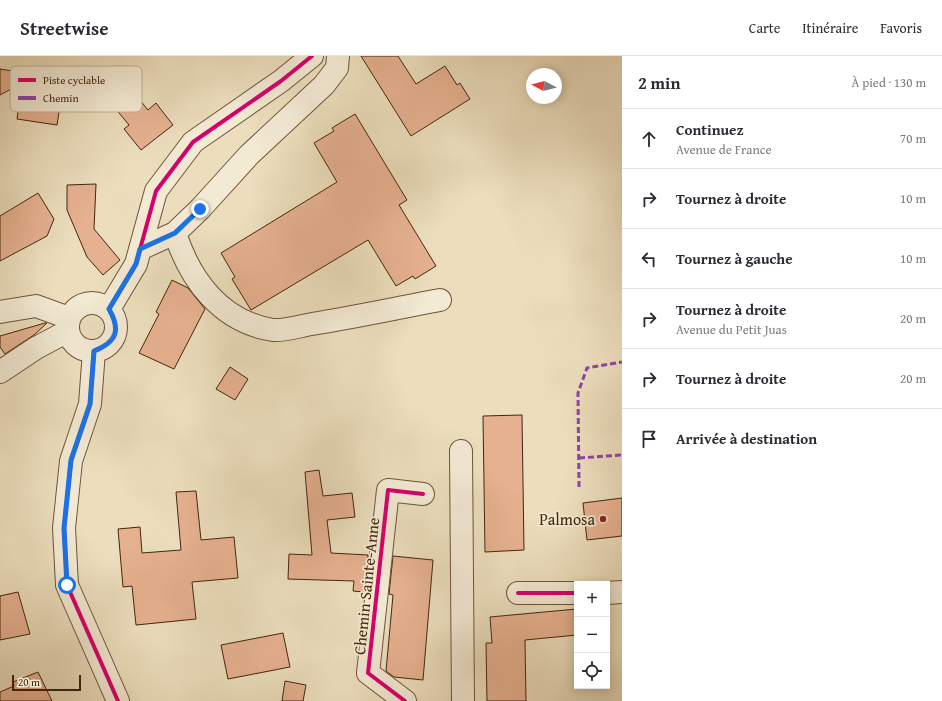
<!DOCTYPE html>
<html lang="fr">
<head>
<meta charset="utf-8">
<style>
	:root { --surface:#fff; --page:#f2f2f3; --text:#2b2b33; --muted:#7c7c81; --line:#e1e1e2 }
	body { margin:0; font-family:"Gentium Book Plus",serif; background:var(--page); color:var(--text) }
	.controls { position:absolute; right:12px; bottom:12px; display:grid; overflow:hidden; border-radius:0px; box-shadow:0 2px 10px #0003 }
	.controls button { width:36px; height:36px; display:grid; place-items:center; padding:0; border:0; border-bottom:1px solid var(--line); background:var(--surface); color:var(--text); font:20px sans-serif }
	.compass { position:absolute; left:526px; top:12px; width:36px; height:36px; border-radius:50%; background:var(--surface); box-shadow:0 2px 10px #0003; rotate:277deg }
	.scale { position:absolute; left:12px; bottom:10px; width:69px; box-sizing:border-box; padding-left:4px; border:2px solid #45260c; border-top:0; font-size:11px; line-height:14px; white-space:nowrap; color:#45260c; -webkit-text-stroke:3px #f3ead4; paint-order:stroke }
	.stop { position:absolute; width:12px; height:12px; margin:-9px; border:3px solid #1a73e8; border-radius:50%; background:#fff }
	.stop.end { background:#1a73e8; border-color:#fff; box-shadow:0 1px 4px #0008 }
	.list { margin:0; padding:0; list-style:none }
	h2 { display:flex; justify-content:space-between; align-items:center; height:52px; margin:0; padding:0 16px; font-size:17px }
	h2 small { font-size:13px; font-weight:400; color:var(--muted) }
	.list li { display:grid; grid-template-columns:26px 1fr auto; gap:12px; align-items:center; box-sizing:border-box; height:60px; padding:0 16px; border-top:1px solid var(--line) }
	.list b { display:block; font-size:15px; white-space:nowrap }
	.list p { margin:0; font-size:13px; white-space:nowrap; color:var(--muted) }
	.list em { font-size:13px; font-style:normal; color:var(--muted) }
	.icon { flex:none; width:22px; height:22px; fill:none; stroke:currentColor; stroke-width:2; stroke-linecap:round; stroke-linejoin:round }
	.map { position:relative; flex:none; width:622px; height:645px; overflow:hidden }
	header { display:flex; align-items:center; gap:24px; box-sizing:border-box; height:56px; padding:0 20px; background:var(--surface); border-bottom:1px solid var(--line) }
	header strong { font-size:19px }
	nav { display:flex; gap:22px; margin-inline-start:auto; font-size:14px }
	main { display:flex }
	aside { flex:1; background:var(--surface) }
	.map>svg:first-child { display:block }
	.building { fill:#e6b190; stroke:#45260c }
	.lines { fill:none; stroke-linecap:round; stroke-linejoin:round }
	.minor-casing { stroke:#6f5438; stroke-width:24 }
	.minor { stroke:#f3ead4; stroke-width:22 }
	.quiet { stroke:#8e44ad; stroke-width:3; stroke-dasharray:6 3; stroke-linecap:butt }
	.cycleway-casing { stroke:#f3ead4; stroke-width:6 }
	.cycleway { stroke:#d6006c; stroke-width:4 }
	.route { stroke:#1a73e8; stroke-width:5 }
	.poi-dot { fill:#8f2418; stroke:#f3ead4; stroke-width:1.5 }
	.labels { text-anchor:middle; stroke-width:3.5; stroke-linejoin:round; paint-order:stroke }
	.poi-label { font-size:16px; fill:#45260c; stroke:#f3ead4; text-anchor:end }
	.street-label { font-size:16px; fill:#45260c; stroke:#f3ead4 }
	.key { fill:#f3ead4; stroke:#bfaf98; stroke-width:1 }
	.key-label { font-size:11px; fill:#45260c }
</style>
</head>
<body>
<header>
<strong>Streetwise</strong>
<nav><a>Carte</a><a>Itinéraire</a><a>Favoris</a></nav>
</header>
<main>
<div class="map">
<svg width="622" height="645" viewBox="0 0 622 645">
	<rect width="100%" height="100%" fill="#ecdebd"/>
	<filter id="stains"><feTurbulence type="fractalNoise" baseFrequency=".005" numOctaves="4"/><feColorMatrix values="0 0 0 0 .2 0 0 0 0 .09 0 0 0 0 .02 0 0 0 .5 -.17"/></filter>
	<radialGradient id="worn" r=".72"><stop offset=".6" stop-color="#630" stop-opacity="0"/><stop offset="1" stop-color="#630" stop-opacity=".3"/></radialGradient>
	<path class="building" d="M361 0H398L416 28 445 10 457 29 460 27 470 43 411 80Z
		M0 13 64 23 57 69 17 63 22 27 0 39Z
		M95 28 131 33 148 54 156 47 173 69 141 94 124 73 129 69Z
		M355 58 407 144 399 149 436 210 415 223 413 220 396 230 368 184 251 254 232 223 235 221 221 197 337 126 314 87 334 75 332 72Z
		M96 128 94 173 120 204 103 219 87 201 67 154V129Z
		M38 137 54 163 47 180 0 205V160Z
		M172 224 188 232 205 253 174 313 139 297 159 258 156 256Z
		M45 267H47L34 279 5 298 0 291V280Z
		M230 311 248 323 235 344 216 333Z
		M522 359 524 494 485 496 483 360Z
		M319 414 323 440 352 437 355 461 327 464 331 497 368 499 364 536 353 535 354 525 288 523 289 498 312 499 305 416Z
		M196 435 201 484 234 481 238 522 192 526 196 563 136 569 132 530 123 531 118 473 140 471 142 497 181 494 176 436Z
		M622 442V480L587 484 583 447Z
		M393 500 433 504 423 624 394 621 386 615 393 539 389 538Z
		M18 536 30 578 0 584V540Z
		M577 553V579L525 584 526 645H487L486 587H492L490 561Z
		M283 577 290 611 228 623 221 589Z
		M38 616 52 645H0V636L14 630 13 626Z
		M285 625 306 629 303 645H282Z"/>
	<g class="lines">
		<g class="minor-casing">
			<path id="minor" d="M175 177C190 224 221 266 273 274 284 275 300 270 312 268 355 261 397 252 440 244
				M140 193 175 177 200 153 249 99 324 29 337 12 338 0
				M68 271a24 24 0 1 1 48 0a24 24 0 1 1-48 0Z
				M109 253 136 208 156 135 193 86 281 25 312 0
				M0 256 36 250 69 262
				M94 295 90 348 71 405 64 472 67 529 118 645
				M0 316 36 292 68 275
				M461 395 463 645
				M518 537H577
				M607 537 622 536
				M405 645 368 617 388 434 423 438"/>
		</g>
		<use href="#minor" class="minor"/>
		<path class="quiet" d="M579 402 622 399
			M579 431 578 337 587 312 622 306"/>
		<g class="cycleway-casing">
			<path id="cycleway" d="M109 253 136 208 156 135 193 86 281 25 312 0
				M94 295 90 348 71 405 64 472 67 529 118 645
				M518 537H577
				M405 645 368 617 388 434 423 438"/>
		</g>
		<use href="#cycleway" class="cycleway"/>
	</g>
	<g class="lines">
		<path class="route" d="M67 529 64 472 71 404 90 348 94 295C117 286 121 274 109 253L136 208 140 193 175 177 200 153"/>
	</g>
	<circle class="poi-dot" cx="603" cy="463" r="4"/>
	<g class="labels">
		<g class="poi-label">
			<text x="595" y="469">Palmosa</text>
		</g>
		<g class="street-label">
			<text transform="translate(366 530) rotate(-84)" y="6">Chemin Sainte-Anne</text>
		</g>
	</g>
	<rect x="10" y="10" width="132" height="46" rx="6" class="key"/>
	<rect x="18" y="22" width="18" height="4" fill="#d6006c"/>
	<rect x="18" y="40" width="18" height="4" fill="#8e44ad"/>
	<g class="key-label">
		<text x="43" y="28">Piste cyclable</text>
		<text x="43" y="46">Chemin</text>
	</g>
	<rect width="100%" height="100%" filter="url(#stains)"/>
	<rect width="100%" height="100%" fill="url(#worn)"/>
</svg>
<div class="controls">
<button>+</button>
<button>−</button>
<button><svg class="icon" aria-label="locate" viewBox="0 0 24 24"><circle cx="12" cy="12" r="6"/><path d="M12 2v4M12 18v4M2 12h4M18 12h4"/></svg></button>
</div>
<svg class="compass" viewBox="-18 -18 36 36"><path d="M0-13l5 13h-10z" fill="#e53935"/><path d="M0 13l5-13h-10z" fill="#7c7c81"/></svg>
<div class="scale">20 m</div>
<div class="stop" style="left:67px;top:529px"></div>
<div class="stop end" style="left:200px;top:153px"></div>
</div>
<aside>
<h2>2 min<small>À pied · 130 m</small></h2>
<ul class="list">
<li><svg class="icon" aria-label="ahead" viewBox="0 0 24 24"><path d="M12 20V5M6 11l6-6 6 6"/></svg><div><b>Continuez</b><p>Avenue de France</p></div><em>70 m</em></li>
<li><svg class="icon" aria-label="right" viewBox="0 0 24 24"><path d="M7 20v-9h11M14 6l5 5-5 5"/></svg><div><b>Tournez à droite</b></div><em>10 m</em></li>
<li><svg class="icon" aria-label="left" viewBox="0 0 24 24"><path d="M17 20v-9H6M10 6l-5 5 5 5"/></svg><div><b>Tournez à gauche</b></div><em>10 m</em></li>
<li><svg class="icon" aria-label="right" viewBox="0 0 24 24"><path d="M7 20v-9h11M14 6l5 5-5 5"/></svg><div><b>Tournez à droite</b><p>Avenue du Petit Juas</p></div><em>20 m</em></li>
<li><svg class="icon" aria-label="right" viewBox="0 0 24 24"><path d="M7 20v-9h11M14 6l5 5-5 5"/></svg><div><b>Tournez à droite</b></div><em>20 m</em></li>
<li><svg class="icon" aria-label="arrive" viewBox="0 0 24 24"><path d="M6 21V4h12l-3 4 3 4H6"/></svg><div><b>Arrivée à destination</b></div></li>
</ul>
</aside>
</main>
</body>
</html>
